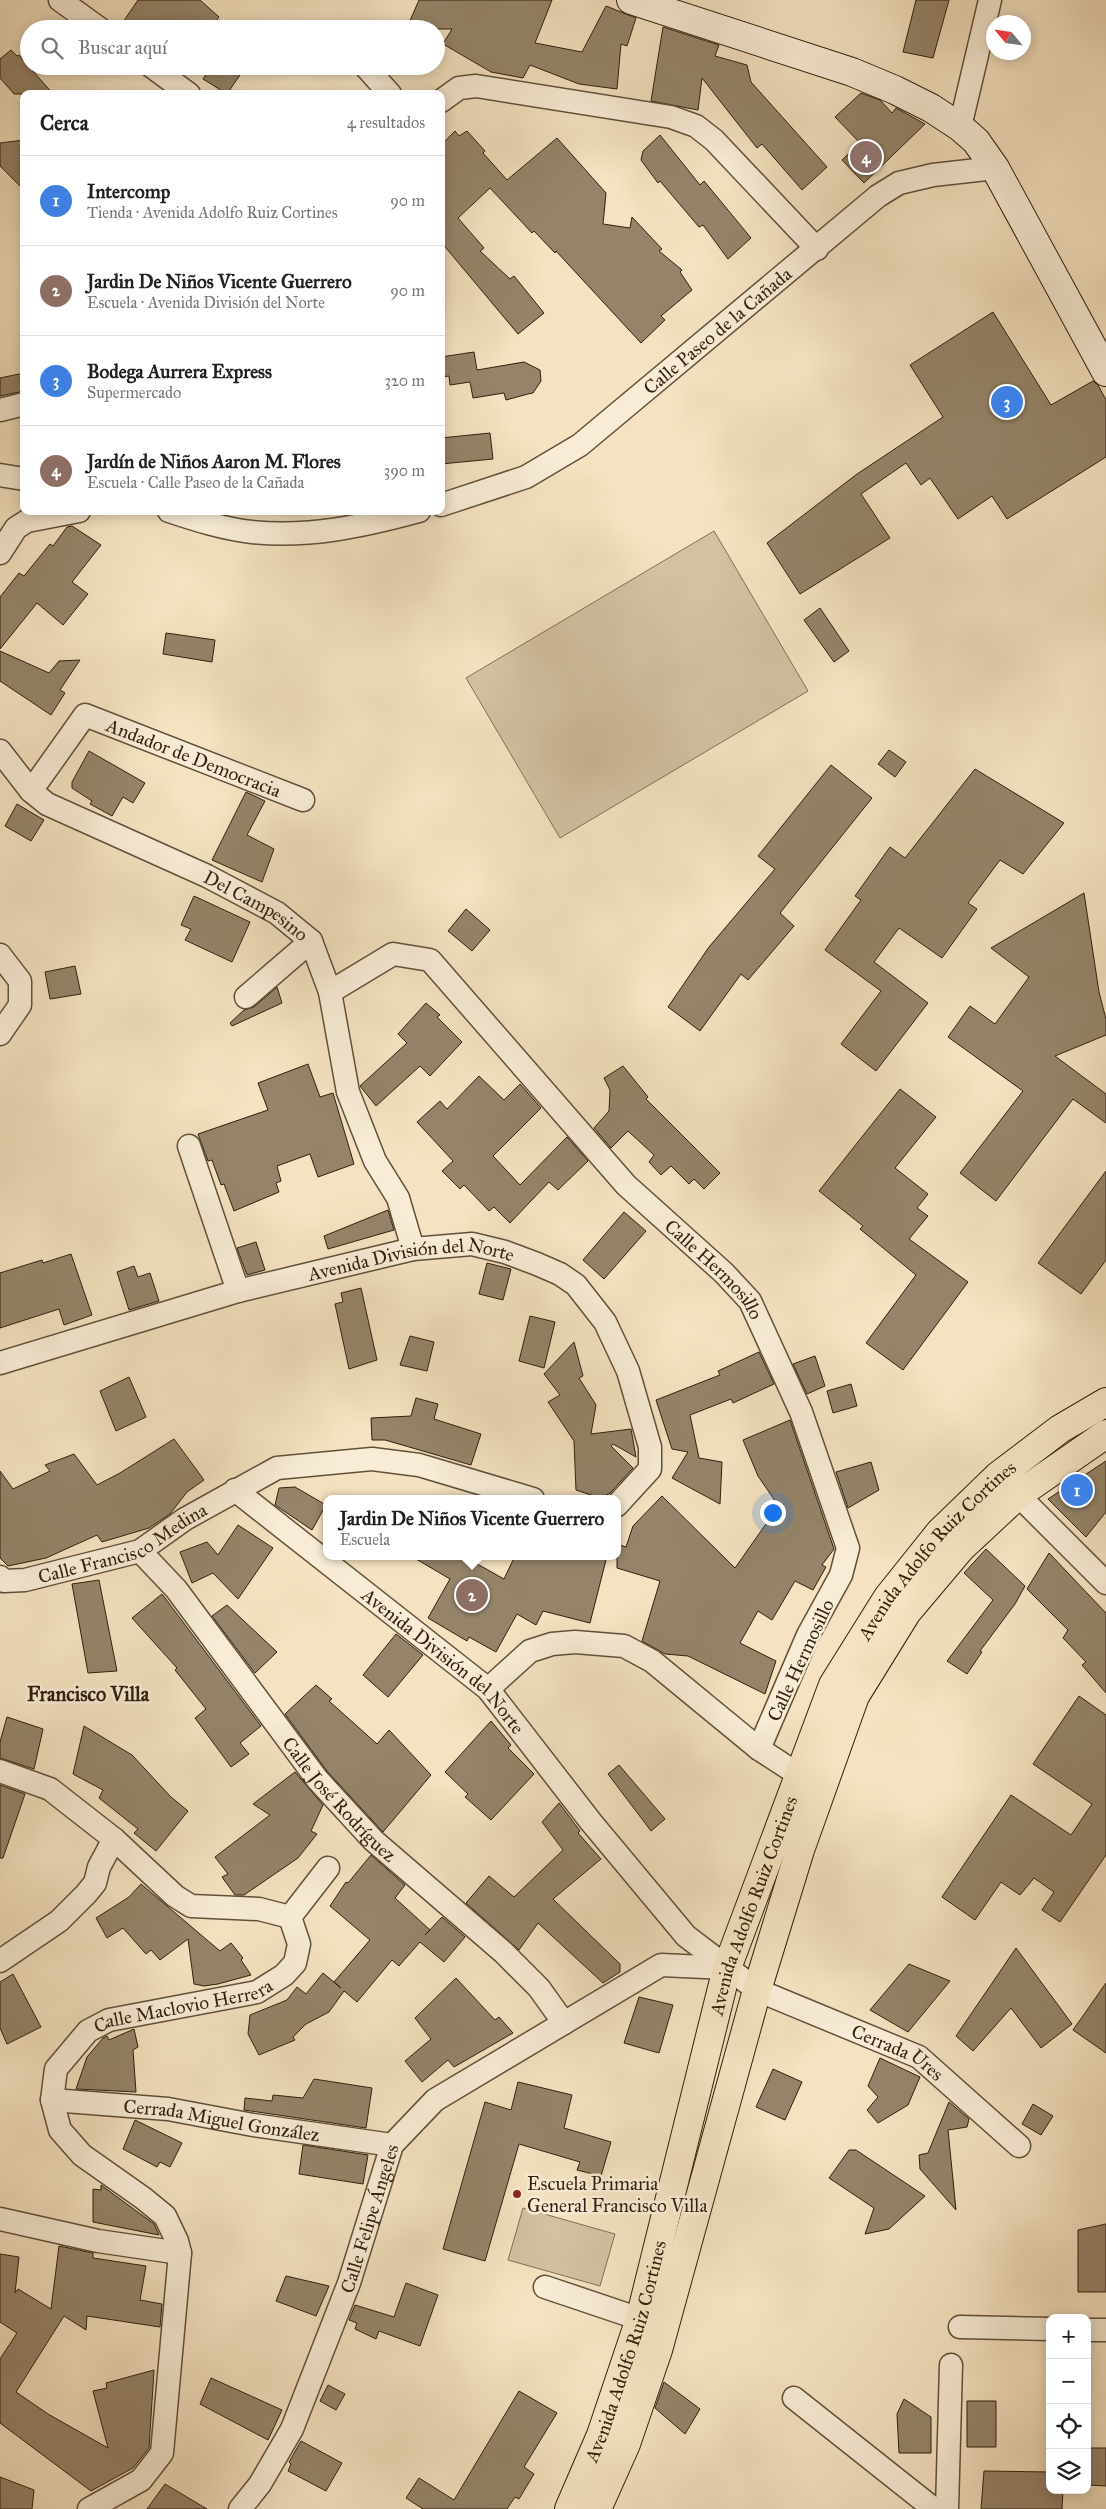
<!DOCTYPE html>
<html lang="es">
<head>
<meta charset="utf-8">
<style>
	:root { --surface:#fff; --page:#f2f2f2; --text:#202124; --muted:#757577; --line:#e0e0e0; --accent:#8f2418 }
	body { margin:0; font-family:"IM FELL Great Primer",serif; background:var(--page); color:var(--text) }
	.controls { position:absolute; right:15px; bottom:15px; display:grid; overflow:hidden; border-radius:10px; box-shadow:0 2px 12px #0003 }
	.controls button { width:45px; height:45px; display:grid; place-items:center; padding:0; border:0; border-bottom:1px solid var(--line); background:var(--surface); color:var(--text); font:25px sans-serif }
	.compass { position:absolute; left:986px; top:15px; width:45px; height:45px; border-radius:50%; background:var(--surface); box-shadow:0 2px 12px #0003; rotate:299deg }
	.you { position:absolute; left:772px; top:1512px; width:18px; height:18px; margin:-12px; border:4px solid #fff; border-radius:50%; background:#1a73e8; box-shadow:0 0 0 8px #1a73e833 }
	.badge { display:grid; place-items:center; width:32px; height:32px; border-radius:50%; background:var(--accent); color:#fff; font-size:16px; font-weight:700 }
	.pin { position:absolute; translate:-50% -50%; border:2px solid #fff; box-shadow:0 1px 5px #0006 }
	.popup { position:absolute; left:323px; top:1495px; width:298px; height:65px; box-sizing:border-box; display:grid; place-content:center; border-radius:10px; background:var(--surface); filter:drop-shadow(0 1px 4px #0005); font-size:16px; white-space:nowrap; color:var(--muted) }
	.popup b { font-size:19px; color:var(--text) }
	.popup::after { content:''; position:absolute; left:50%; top:100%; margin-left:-10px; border:10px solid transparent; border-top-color:var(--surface) }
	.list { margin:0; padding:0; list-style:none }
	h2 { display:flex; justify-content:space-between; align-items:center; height:65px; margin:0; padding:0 20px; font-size:21px }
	h2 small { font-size:16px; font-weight:400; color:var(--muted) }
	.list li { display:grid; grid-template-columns:32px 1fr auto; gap:15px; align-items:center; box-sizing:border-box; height:90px; padding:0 20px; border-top:1px solid var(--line) }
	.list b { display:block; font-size:19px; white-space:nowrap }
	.list p { margin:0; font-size:16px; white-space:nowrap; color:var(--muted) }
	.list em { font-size:16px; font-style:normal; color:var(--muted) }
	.icon { flex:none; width:28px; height:28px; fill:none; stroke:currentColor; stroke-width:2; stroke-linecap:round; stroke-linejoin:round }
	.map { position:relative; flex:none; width:1106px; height:2509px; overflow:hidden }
	.search { position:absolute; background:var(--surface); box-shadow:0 2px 12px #0003; left:20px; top:20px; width:425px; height:55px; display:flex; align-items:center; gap:12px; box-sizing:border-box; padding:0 18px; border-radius:28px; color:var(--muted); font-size:19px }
	.panel { position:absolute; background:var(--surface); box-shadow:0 2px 12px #0003; left:20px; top:90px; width:425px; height:425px; border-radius:10px }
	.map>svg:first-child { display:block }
	.green { fill:#d3c1a2; stroke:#817058 }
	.building { fill:#95846a; stroke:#2f1f0d }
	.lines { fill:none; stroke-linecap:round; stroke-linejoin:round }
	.street-casing { stroke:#60503a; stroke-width:25 }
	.secondary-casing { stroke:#2f1f0d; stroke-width:30 }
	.primary-casing { stroke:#2f1f0d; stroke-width:30 }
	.street { stroke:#f8ecd6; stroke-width:22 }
	.secondary { stroke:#f8ecd6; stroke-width:28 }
	.primary { stroke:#f4e2c0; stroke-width:28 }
	.poi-dot { fill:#8f2418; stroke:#f8ecd6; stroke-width:2 }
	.labels { text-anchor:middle; stroke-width:5; stroke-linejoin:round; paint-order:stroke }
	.street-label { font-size:19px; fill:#2f1f0d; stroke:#f8ecd6 }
	.poi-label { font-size:19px; fill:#2f1f0d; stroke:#f8ecd6; text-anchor:start }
	.neighbourhood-label { font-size:20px; font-weight:bold; fill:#2f1f0d; stroke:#f8ecd6 }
</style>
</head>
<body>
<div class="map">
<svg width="1106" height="2509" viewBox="0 0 1106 2509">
	<rect width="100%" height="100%" fill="#f4e2c0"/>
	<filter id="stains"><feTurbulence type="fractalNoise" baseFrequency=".004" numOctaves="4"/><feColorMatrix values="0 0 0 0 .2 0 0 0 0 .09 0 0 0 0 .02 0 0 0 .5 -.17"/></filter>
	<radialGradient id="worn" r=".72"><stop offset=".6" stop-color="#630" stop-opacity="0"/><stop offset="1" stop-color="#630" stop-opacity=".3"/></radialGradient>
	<path class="green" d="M714 531 808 691 560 838 466 678Z
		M523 2208 615 2234 600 2286 508 2260Z"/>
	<path class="building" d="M138 0H200L219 17 210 29H134L123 22Z
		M419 0H552L535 43 582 52 606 6 636 18 627 46 621 44 617 89 579 84 530 65 523 78 491 72 443 44 452 29H418L409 23Z
		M916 0H949L933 58 903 52Z
		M663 27 719 45 715 56 747 65 751 82 827 167 802 190 762 144 757 148 702 78 698 110 651 101Z
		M11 50 17 56 19 55 53 94H14L0 78V59Z
		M212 66H246L227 94 203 79Z
		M861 93 880 100 892 113 896 108 925 124 864 183 842 160 860 143 835 117Z
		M455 131 459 136 467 131 485 151 483 153 507 180 557 138 606 193 603 224 630 228 632 217 662 249 659 251 682 270 680 272 692 290 661 316 665 320 641 343 556 251 555 253 534 231 532 233 490 188 458 218 484 248 480 251 510 279 514 276 544 313 518 334 441 242V145Z
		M660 135 700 185 704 181 751 238 728 259 703 225 699 227 660 181 658 183 641 160 643 151Z
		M24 140V190L0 166V143Z
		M993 312 1051 405 1093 381 1098 385 1106 400V457L1007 519 992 496 958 519 930 478 921 485 906 463 861 494 890 538 800 594 767 543 857 474 943 417 910 365Z
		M474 352 477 370 524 362 540 370 541 381 533 393 528 394 506 400 504 393 473 398 470 382 450 385 449 376 441 377V357Z
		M24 373V391L0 396V378Z
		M490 433 493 459 441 464V438Z
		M72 526 101 545 72 582 88 594 63 625 37 603 0 649V597L19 573 24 576 50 544 53 546 67 527Z
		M820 608 849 651 834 662 804 620Z
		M166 633 215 640 212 662 163 654Z
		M0 651 49 673 59 661 80 660 60 690 65 693 51 715 0 681Z
		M889 750 906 762 895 777 878 764Z
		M89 751 145 783 133 803 123 797 112 816 90 804 92 801 72 788V782Z
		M831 765 872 798 780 913 794 926 748 980 741 974 700 1031 668 1007 709 947 775 869 758 856Z
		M975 769 1064 823 1023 874 1000 860 968 903 977 909 942 958 899 928 874 962 928 1003 876 1071 841 1044 881 991 825 950 861 900 855 896 890 847 905 858Z
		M246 792 265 801 247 835 274 849 262 882 212 860Z
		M17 804 44 820 31 841 5 826Z
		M1084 893 1099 992 1106 1019V1035L1055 1056 1106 1094V1123L1073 1099 996 1201 960 1173 1023 1091 948 1037 970 1006 995 1024 1029 977 991 948Z
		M194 896 250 922 232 962 185 940 191 929 181 925Z
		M466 909 490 930 472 951 448 931Z
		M75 966 81 994 50 999 45 972Z
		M277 987 282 1003 232 1026 230 1023 244 1010 254 1007Z
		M426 1003 440 1015 437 1017 462 1042 430 1076 420 1066 376 1106 360 1086 407 1043 398 1034Z
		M308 1064 320 1097 333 1093 354 1164 318 1177 310 1154 277 1166 281 1181 276 1183 279 1192 234 1211 224 1184 221 1185 212 1160 208 1161 198 1134 268 1110 258 1083Z
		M623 1066 648 1097 646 1099 720 1173 704 1189 694 1179 689 1184 671 1166 661 1175 649 1162 654 1155 628 1131 611 1148 594 1128 609 1111 610 1090 604 1078Z
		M479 1076 504 1100 520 1084 541 1108 493 1156 520 1185 567 1137 588 1161 558 1190 549 1182 510 1223 494 1207 489 1211 464 1185 460 1189 442 1171 453 1161 417 1122 440 1101 447 1109Z
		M900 1089 936 1117 895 1168 928 1194 917 1208 928 1216 909 1239 968 1282 903 1370 866 1343 916 1275 860 1229 863 1226 819 1191Z
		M1106 1171V1260L1081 1294 1038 1263Z
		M388 1210 394 1230 328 1249 324 1236Z
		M624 1212 646 1231 604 1279 583 1260Z
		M256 1242 265 1270 247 1275 237 1248Z
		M71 1254 92 1315 64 1325 59 1309 0 1328V1273L42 1260 43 1263Z
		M487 1263 511 1269 503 1300 479 1294Z
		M134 1266 138 1277 150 1273 159 1301 129 1310 117 1272Z
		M361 1288 377 1360 349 1369 335 1304 343 1302 341 1293Z
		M530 1316 555 1322 544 1368 519 1361Z
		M410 1336 434 1342 427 1371 400 1365Z
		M574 1342 583 1376 579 1378 596 1405 591 1434 631 1429 636 1457 613 1444 611 1446 633 1468 610 1493 603 1497 591 1495 576 1490 574 1441 548 1402 560 1395 544 1374Z
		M759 1352 774 1384 733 1403 731 1399 690 1415 699 1458 722 1462 720 1504 672 1478 688 1452 672 1449 656 1400 720 1375 718 1371Z
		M815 1356 825 1386 807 1394 793 1364Z
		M129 1377 146 1417 116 1431 100 1391Z
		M851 1384 857 1406 833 1413 827 1391Z
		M416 1398 438 1404 434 1419 481 1434 471 1465 385 1440H372L371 1418 411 1416Z
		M790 1420 834 1549 822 1565 826 1567 813 1590 795 1581 772 1620 758 1611 740 1643 776 1661 765 1694 688 1656 665 1654 642 1641 660 1581 617 1568V1544L626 1547 633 1526 662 1496 735 1568 768 1521 780 1508 758 1476 743 1440Z
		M174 1439 204 1480 187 1492 170 1514 149 1528 102 1542 97 1535 46 1558 8 1566 0 1558V1471L13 1489 50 1471 45 1465 74 1454 97 1485 120 1473Z
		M1106 1461V1512L1086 1537 1048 1499Z
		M871 1462 879 1490 848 1508 836 1472Z
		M295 1487 326 1505 312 1530 275 1505 279 1488Z
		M238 1525 273 1548 238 1599 213 1573 192 1583 180 1552 207 1542 218 1555Z
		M986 1549 1025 1586 1015 1604 980 1651 982 1652 967 1674 947 1661 993 1600 964 1573Z
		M1049 1553 1106 1613V1693L1082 1665 1086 1662 1063 1638 1068 1630 1027 1589Z
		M411 1556H463L504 1579 515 1556H607L590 1623 543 1611 536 1625 517 1614 496 1652 469 1637 467 1641 428 1618 450 1579Z
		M99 1580 117 1671 88 1673 72 1584Z
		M162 1594 261 1726 240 1743 249 1754 231 1767 195 1718 206 1709 175 1670 177 1668 132 1618Z
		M227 1605 277 1652 255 1673 212 1616Z
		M396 1634 423 1655 388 1697 363 1675Z
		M316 1685 332 1699 329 1701 377 1744 389 1730 431 1775 383 1832 327 1771 285 1714Z
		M1079 1696 1106 1715V1855L1060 1922 1042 1910 1054 1892 1034 1878 1020 1895 1001 1882 975 1920 942 1897 1011 1795 1071 1835 1092 1804 1033 1764Z
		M7 1717 43 1729 34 1769 0 1758V1742Z
		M491 1721 511 1745 508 1748 534 1774 491 1820 465 1797 468 1794 445 1772Z
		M84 1726 132 1755 171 1797 188 1811 156 1851 134 1833 138 1829 99 1798 103 1790 73 1774Z
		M619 1765 665 1819 651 1831 608 1774Z
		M295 1772 323 1805 311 1831 317 1834 298 1858 244 1895H235L222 1877 228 1874 215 1857 270 1815 253 1804Z
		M0 1785 25 1794 3 1858H0Z
		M559 1803 580 1831 578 1833 601 1859 553 1899 620 1964V1972L603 1983 538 1923 519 1950 466 1903 489 1876 514 1897 563 1850 542 1822Z
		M371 1855 405 1885 395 1898 430 1930 425 1935 442 1917 465 1937 444 1962 420 1942 399 1966 392 1960 357 2002 344 1991 329 2012 306 2024 293 2037 295 2040 259 2055 248 2034 250 2015 287 2000 297 1987 306 1994 323 1973 341 1988 334 1982 370 1940 330 1906 346 1882 348 1883Z
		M141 1884 220 1951 231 1943 243 1958 241 1960 251 1975 218 1984 204 1986 194 1984 188 1939 160 1960 151 1950 146 1954 123 1928 107 1938 96 1918 129 1897Z
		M1016 1948 1072 2024 1041 2048 1011 2008 973 2051 956 2036Z
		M909 1964 950 1981 908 2032 870 2010Z
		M13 1974 41 2027 7 2044 0 2028V1982Z
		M456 1978 495 2020 499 2017 513 2033 454 2067 448 2060 422 2082 405 2061 431 2039 415 2018Z
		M1106 1983V2053L1073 2030Z
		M639 1997 673 2005 659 2053 624 2043Z
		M134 2029 138 2047 133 2050 136 2092 76 2089 87 2057 103 2038 107 2036 109 2040Z
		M880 2058 920 2077 908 2105 878 2123 867 2110 878 2097 868 2086Z
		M773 2069 802 2082 785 2120 756 2107Z
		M314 2079 372 2088 366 2128 244 2110 245 2098 272 2101 273 2095 303 2098Z
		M518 2082 572 2095 564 2128 611 2142 601 2176 577 2170 580 2162 519 2144 485 2261 443 2249 485 2102 511 2110Z
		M949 2102 969 2119 967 2127 948 2130 956 2210 920 2169 919 2155 928 2153Z
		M1033 2104 1053 2116 1041 2135 1022 2124Z
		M135 2120 182 2143 170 2167 160 2162 157 2167 123 2149Z
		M303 2145 368 2155 363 2184 299 2174Z
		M849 2150H856L925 2196 889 2229 865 2234 874 2208 829 2178Z
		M101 2185 154 2224 159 2235 93 2222V2189L101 2190Z
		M1106 2224V2292H1078V2230Z
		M59 2246 93 2253V2258L146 2266 140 2300 162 2304 160 2327 87 2316 86 2330 64 2316 16 2392 48 2414 108 2448 93 2391 107 2388 106 2383 154 2370 149 2448 133 2468 91 2491 0 2423V2359L17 2333 0 2322V2254L19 2257 15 2293 18 2289 51 2309Z
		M286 2276 329 2286 316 2316 276 2301Z
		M406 2283 438 2295 420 2346 379 2331 376 2339 355 2329 357 2323 349 2320 355 2305 394 2317Z
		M211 2378 282 2410 268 2440 200 2404Z
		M664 2382 700 2409 685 2434 655 2408Z
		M328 2385 345 2394 336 2410 320 2401Z
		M519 2391 557 2413 524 2467 534 2474 519 2499 515 2497 507 2509H423L406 2498 419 2478 454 2500Z
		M904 2399 931 2417V2453H899L897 2414Z
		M967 2401H996V2447H967Z
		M301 2441 342 2463 326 2491 288 2471 291 2464 289 2462Z
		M1087 2448H1106V2486L1087 2485Z
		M984 2471 1050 2472V2490H1063L1062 2509H981Z
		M0 2477 34 2490 32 2509H0Z
		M165 2484 207 2509H147Z"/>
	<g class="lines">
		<g class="street-casing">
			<g id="street">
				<path d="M60 0 100 29"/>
				<path d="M151 66 189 94"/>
				<path d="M365 66 390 94"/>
				<path d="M441 101 459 88 476 86 671 117 696 126 714 140 817 249"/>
				<path d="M960 127 990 0"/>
				<path d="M0 410 24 404"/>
				<path d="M0 475 24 479"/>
				<path id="s1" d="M441 505 526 477 580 445 878 196 899 183 933 175 995 168"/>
				<path d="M169 511C196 520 224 529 252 532 309 538 364 526 419 511"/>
				<path d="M0 553 16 528 27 521 79 511"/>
				<path id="s2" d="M0 751 31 791 47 804 207 876 277 913 311 941 330 992 348 1092 375 1161 398 1198 413 1249"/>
				<path id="s3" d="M31 791 85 715 303 800"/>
				<path d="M0 955 20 981V1005L0 1034"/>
				<path id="s4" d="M330 992 393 954 430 960 626 1185 724 1273 750 1301 801 1412 848 1548 841 1575 808 1635 759 1749"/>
				<path d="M246 997 311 941"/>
				<path d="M189 1146 238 1291"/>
				<path id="s5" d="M0 1363 238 1291 413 1249 472 1244 505 1252 537 1264 560 1274 576 1285 605 1322 628 1371 650 1447V1469L617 1505"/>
				<path id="s6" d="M235 1490 488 1689 591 1822 686 1936 757 1990 919 2057 1019 2146"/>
				<path d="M1018 1495 1106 1583"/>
				<path id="s7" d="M140 1551 176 1589 317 1779 373 1840 503 1952 539 1988 564 2023"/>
				<path id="s8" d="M0 1577 4 1581 25 1580 140 1551 185 1519 277 1468 372 1459 419 1465 533 1499"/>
				<path d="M488 1689 530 1651 552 1644 575 1642 624 1646 652 1661 759 1749 799 1775"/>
				<path d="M0 1771 50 1789 114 1839 175 1896 191 1906 259 1909 290 1917"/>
				<path d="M290 1917 328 1868"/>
				<path d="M0 1961 59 1921 86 1894 95 1883 99 1867 114 1839"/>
				<path id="s9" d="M52 2100 168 2109 253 2125 392 2145"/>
				<path d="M0 2219 98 2241 180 2253"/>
				<path d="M545 2287 640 2319"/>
				<path d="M960 2327 1050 2329"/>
				<path d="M1087 2330H1106"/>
				<path d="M794 2398 934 2509"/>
				<path id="s10" d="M89 2509 141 2480 162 2453 180 2253 177 2241 165 2216 143 2198 82 2155 60 2130 52 2100 56 2069 88 2031 109 2020 257 1992 284 1975 295 1963 299 1944 290 1917"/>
				<path id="s11" d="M240 2509 260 2484 292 2429 349 2283 392 2145 435 2100 661 1965 727 1968"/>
				<path d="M947 2509 951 2365"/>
			</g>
		</g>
		<g class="secondary-casing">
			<path id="secondary" d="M631 0 852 72 895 90 931 108 960 127 976 141 995 168 1106 372"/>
		</g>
		<g class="primary-casing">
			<g id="primary">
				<path id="s12" d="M569 2509 601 2435 640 2319 727 1968 833 1685 888 1597 940 1532 998 1476 1060 1429 1106 1402"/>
				<path d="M597 2509 626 2444 658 2350 757 1990 800 1850 855 1696 907 1612 961 1548 1018 1495 1106 1434"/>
			</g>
		</g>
		<use href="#street" class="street"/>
		<use href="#secondary" class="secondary"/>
		<use href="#primary" class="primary"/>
	</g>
	<circle class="poi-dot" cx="517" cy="2194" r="5"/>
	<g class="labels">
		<g class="street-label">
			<text dy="7" stroke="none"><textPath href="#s1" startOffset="331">Calle Paseo de la Cañada</textPath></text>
			<text dy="7" stroke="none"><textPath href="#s3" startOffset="210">Andador de Democracia</textPath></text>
			<text dy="7" stroke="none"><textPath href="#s2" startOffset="304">Del Campesino</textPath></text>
			<text dy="7" stroke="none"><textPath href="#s5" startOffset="426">Avenida División del Norte</textPath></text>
			<text dy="7" stroke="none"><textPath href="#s4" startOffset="532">Calle Hermosillo</textPath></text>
			<text dy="7" stroke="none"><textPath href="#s8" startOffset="132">Calle Francisco Medina</textPath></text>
			<text dy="7" stroke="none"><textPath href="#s12" startOffset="1038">Avenida Adolfo Ruiz Cortines</textPath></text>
			<text transform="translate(800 1660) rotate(-65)" y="7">Calle Hermosillo</text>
			<text dy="7" stroke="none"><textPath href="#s6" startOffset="270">Avenida División del Norte</textPath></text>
			<text dy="7" stroke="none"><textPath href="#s7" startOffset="319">Calle José Rodríguez</textPath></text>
			<text dy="7" stroke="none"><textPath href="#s12" startOffset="632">Avenida Adolfo Ruiz Cortines</textPath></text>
			<text dy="7" stroke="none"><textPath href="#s10" startOffset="682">Calle Maclovio Herrera</textPath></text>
			<text dy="7" stroke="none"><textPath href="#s6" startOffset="882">Cerrada Ures</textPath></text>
			<text dy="7" stroke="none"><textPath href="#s9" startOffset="171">Cerrada Miguel González</textPath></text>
			<text dy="7" stroke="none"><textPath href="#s11" startOffset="320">Calle Felipe Ángeles</textPath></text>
			<text dy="7" stroke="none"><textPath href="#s12" startOffset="168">Avenida Adolfo Ruiz Cortines</textPath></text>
		</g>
		<g class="poi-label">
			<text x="527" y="2190">Escuela Primaria<tspan x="527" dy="22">General Francisco Villa</tspan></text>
		</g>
		<g class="neighbourhood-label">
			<text x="88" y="1701">Francisco Villa</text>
		</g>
	</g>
	<rect width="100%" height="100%" filter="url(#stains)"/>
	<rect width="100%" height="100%" fill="url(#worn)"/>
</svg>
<div class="controls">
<button>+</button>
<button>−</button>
<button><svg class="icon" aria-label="locate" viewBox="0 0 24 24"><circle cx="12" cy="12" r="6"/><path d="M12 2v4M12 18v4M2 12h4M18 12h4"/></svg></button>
<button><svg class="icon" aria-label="layers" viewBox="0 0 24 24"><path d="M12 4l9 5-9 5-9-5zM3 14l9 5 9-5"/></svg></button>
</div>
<svg class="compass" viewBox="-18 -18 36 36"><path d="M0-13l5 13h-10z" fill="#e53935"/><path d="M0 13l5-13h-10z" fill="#757577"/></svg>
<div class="you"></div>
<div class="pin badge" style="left:1077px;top:1490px;background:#3f7fe0">1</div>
<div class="pin badge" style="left:472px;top:1595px;background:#8d6e63">2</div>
<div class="popup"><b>Jardin De Niños Vicente Guerrero</b>Escuela</div>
<div class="pin badge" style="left:1007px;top:402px;background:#3f7fe0">3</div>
<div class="pin badge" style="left:866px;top:157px;background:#8d6e63">4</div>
<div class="search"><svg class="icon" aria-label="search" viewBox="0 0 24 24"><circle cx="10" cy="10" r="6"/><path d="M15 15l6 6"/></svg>Buscar aquí</div>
<section class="panel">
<h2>Cerca<small>4 resultados</small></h2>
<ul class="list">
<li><span class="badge" style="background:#3f7fe0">1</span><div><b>Intercomp</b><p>Tienda · Avenida Adolfo Ruiz Cortines</p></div><em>90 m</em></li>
<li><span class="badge" style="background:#8d6e63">2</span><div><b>Jardin De Niños Vicente Guerrero</b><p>Escuela · Avenida División del Norte</p></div><em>90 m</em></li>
<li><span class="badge" style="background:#3f7fe0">3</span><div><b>Bodega Aurrera Express</b><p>Supermercado</p></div><em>320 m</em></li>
<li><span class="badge" style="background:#8d6e63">4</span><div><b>Jardín de Niños Aaron M. Flores</b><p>Escuela · Calle Paseo de la Cañada</p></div><em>390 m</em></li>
</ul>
</section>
</div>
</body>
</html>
